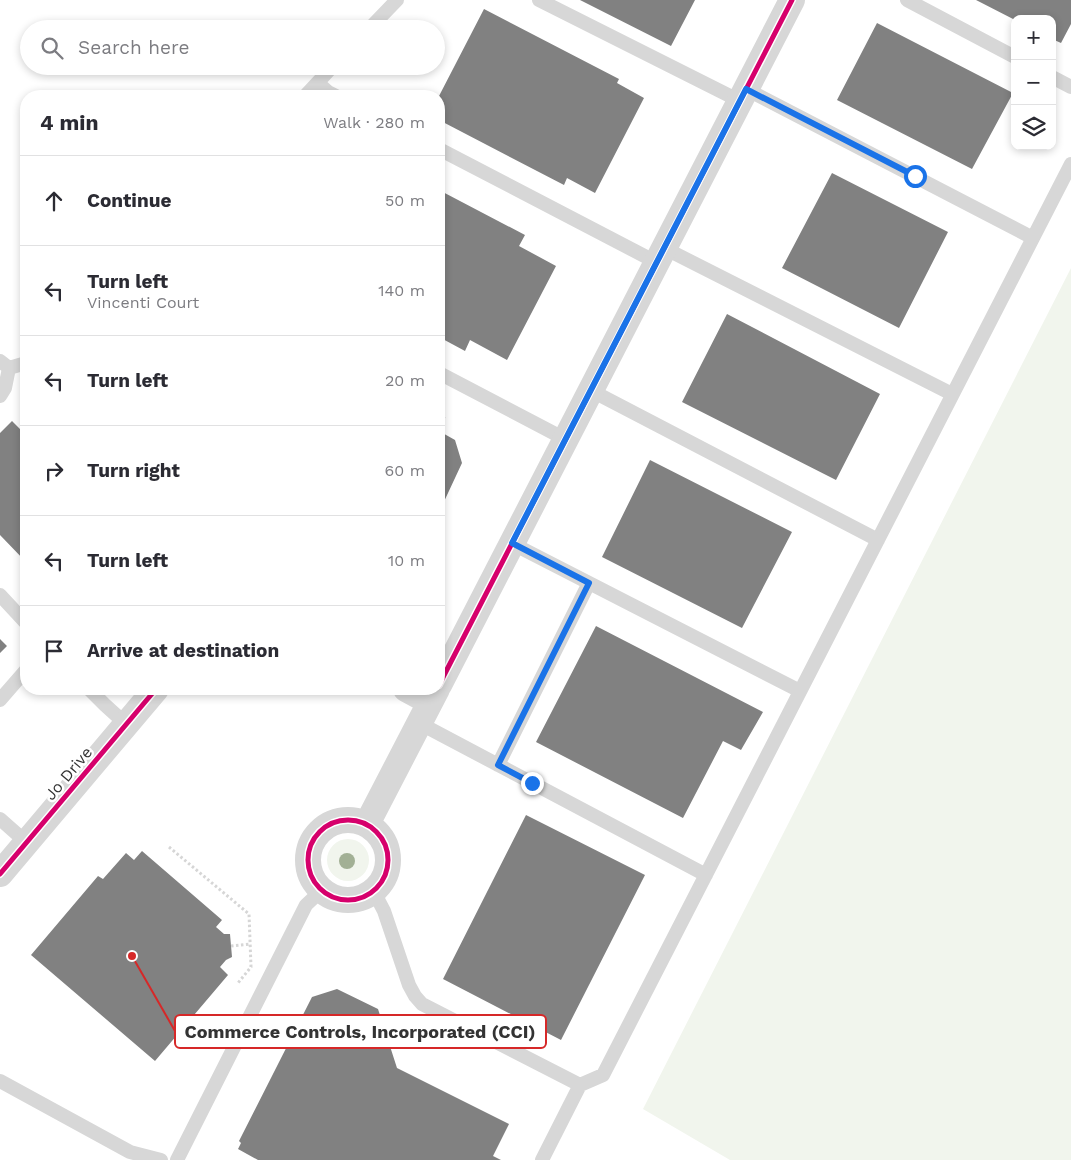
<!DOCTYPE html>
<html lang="en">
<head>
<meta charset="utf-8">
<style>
	:root { --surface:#fff; --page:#f2f2f3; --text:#2b2b33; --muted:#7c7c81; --line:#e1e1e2 }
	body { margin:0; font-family:"Work Sans",sans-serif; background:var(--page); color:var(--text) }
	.controls { position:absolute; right:15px; top:15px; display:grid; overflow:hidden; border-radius:10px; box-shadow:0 2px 8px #0003 }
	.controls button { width:45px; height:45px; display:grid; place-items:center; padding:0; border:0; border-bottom:1px solid var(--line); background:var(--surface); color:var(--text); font:25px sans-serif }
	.stop { position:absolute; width:15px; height:15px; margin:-11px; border:4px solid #1a73e8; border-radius:50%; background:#fff }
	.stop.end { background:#1a73e8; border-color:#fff; box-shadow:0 1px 5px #0008 }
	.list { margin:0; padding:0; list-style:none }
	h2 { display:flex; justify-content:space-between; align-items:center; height:65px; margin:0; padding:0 20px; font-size:21px }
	h2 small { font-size:16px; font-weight:400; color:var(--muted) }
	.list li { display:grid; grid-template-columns:32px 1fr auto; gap:15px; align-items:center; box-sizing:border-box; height:90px; padding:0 20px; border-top:1px solid var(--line) }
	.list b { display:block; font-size:19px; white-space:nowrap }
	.list p { margin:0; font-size:16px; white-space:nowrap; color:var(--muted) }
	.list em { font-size:16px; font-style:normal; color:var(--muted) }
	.icon { flex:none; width:28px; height:28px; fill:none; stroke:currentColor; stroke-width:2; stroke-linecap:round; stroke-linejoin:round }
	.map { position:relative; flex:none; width:1071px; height:1160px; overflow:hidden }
	.search { position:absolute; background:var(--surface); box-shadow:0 2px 8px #0003; left:20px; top:20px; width:425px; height:55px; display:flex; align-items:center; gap:12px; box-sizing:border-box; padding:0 18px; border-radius:28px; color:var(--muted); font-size:19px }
	.panel { position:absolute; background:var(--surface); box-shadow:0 2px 8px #0003; left:20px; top:90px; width:425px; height:605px; border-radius:20px }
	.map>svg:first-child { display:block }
	.green { fill:#f1f5ed }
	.building { fill:#818181 }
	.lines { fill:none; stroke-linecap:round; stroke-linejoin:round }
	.path { stroke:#d6d6d6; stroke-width:3; stroke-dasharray:2.5 2.5; stroke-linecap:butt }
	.service { stroke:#d7d7d7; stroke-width:14 }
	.minor { stroke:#d7d7d7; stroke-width:26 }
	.cycleway-casing { stroke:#fff; stroke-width:8 }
	.cycleway { stroke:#d6006c; stroke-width:5 }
	.tree { fill:#a2b095 }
	.route { stroke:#1a73e8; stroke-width:6 }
	.labels { text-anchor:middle; stroke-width:5; stroke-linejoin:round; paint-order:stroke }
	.street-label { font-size:16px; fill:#333; stroke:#fff }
	.leader { fill:none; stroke:#d62828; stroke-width:2 }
	.callout-dot { fill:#d62828; stroke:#fff; stroke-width:2 }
	.callout { fill:#fff; stroke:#d62828; stroke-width:2 }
	.callout-label { font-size:18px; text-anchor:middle; font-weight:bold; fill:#333 }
</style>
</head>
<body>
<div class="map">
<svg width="1071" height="1160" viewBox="0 0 1071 1160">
	<rect width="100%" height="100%" fill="#fff"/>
	<path class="green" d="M1071 268V1160H730L643 1109Z
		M327 860a21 21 0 1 1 42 0a21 21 0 1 1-42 0Z"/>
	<path class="building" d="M580 0H695L671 46Z
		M976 0H1071V24L1061 43 1052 39V19L1015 20Z
		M484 9 619 79 617 83 644 98 595 193 567 178 564 185 439 120V96Z
		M877 23 1013 93 972 169 837 100Z
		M832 173 948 232 899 328 782 268Z
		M439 190 525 235 519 246 556 266 507 360 470 340 465 351 439 337Z
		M727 314 880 394 836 480 682 402Z
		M12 421 26 435V562L0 535V433Z
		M439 431 455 440 462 463 441 508 439 509Z
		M650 460 792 532 742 628 602 557Z
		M596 626 763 712 741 750 723 741 683 818 536 742Z
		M0 639 7 646 0 653Z
		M526 815 645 875 561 1040 443 979Z
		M142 851 222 920 216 927 224 934H230L232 957 226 960 220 967 228 975 155 1061 31 955 98 876 103 879 126 853 134 860Z
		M337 989 378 1009 397 1068 509 1124 493 1156 501 1160H258L238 1149 241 1143 239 1141 312 997Z"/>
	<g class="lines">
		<path class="path" d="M439 428 445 415
			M169 847 249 914 251 967 238 983
			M231 946 250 944"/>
		<path class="service" d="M539 0 740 101
			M907 0 1015 57
			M369 29 397 0
			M1052 77 1071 87
			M318 83 328 92 336 96
			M746 89 1033 238
			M305 96 333 66
			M439 149 656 262
			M664 248 952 394
			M0 361 9 368 26 363
			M439 373 565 439
			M590 390 878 540
			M0 396 5 388 9 368
			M511 543 800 691
			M0 595 26 623
			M89 689 105 705 126 724
			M0 700 26 670
			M419 723 706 875
			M498 765 589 583
			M0 819 26 842
			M374 892 384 911 409 985 415 996 422 1004 580 1085
			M0 1081 130 1152 161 1160
			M177 1160 306 905 321 891
			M542 1160 580 1085 603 1075 1071 164"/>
		<path class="minor" d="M439 685 792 0
			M406 689 430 702
			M308 860a40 40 0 1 1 80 0a40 40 0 1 1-80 0Z
			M367 824 437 689
			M0 874 156 689"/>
		<g class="cycleway-casing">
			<path id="cycleway" d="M439 685 792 0
				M308 860a40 40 0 1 1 80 0a40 40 0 1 1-80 0Z
				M0 874 156 689"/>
		</g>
		<use href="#cycleway" class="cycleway"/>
	</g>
	<circle class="tree" cx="347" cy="861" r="8"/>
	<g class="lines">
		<path class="route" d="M532 783 498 765 589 583 512 543 746 89 915 176"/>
	</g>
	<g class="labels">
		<g class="street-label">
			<text transform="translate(68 773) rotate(-50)" y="6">Jo Drive</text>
		</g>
	</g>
	<path class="leader" d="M132 956L175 1031"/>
	<circle class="callout-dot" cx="132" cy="956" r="5"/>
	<rect class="callout" x="175" y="1015" width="371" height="33" rx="5"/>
	<g class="callout-label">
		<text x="360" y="1038">Commerce Controls, Incorporated (CCI)</text>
	</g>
</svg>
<div class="controls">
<button>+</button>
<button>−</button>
<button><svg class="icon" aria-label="layers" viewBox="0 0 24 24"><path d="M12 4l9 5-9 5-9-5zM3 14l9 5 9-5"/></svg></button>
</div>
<div class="stop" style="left:915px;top:176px"></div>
<div class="stop end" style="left:532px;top:783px"></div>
<div class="search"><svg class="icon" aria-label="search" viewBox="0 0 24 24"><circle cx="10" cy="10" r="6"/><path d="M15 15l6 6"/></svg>Search here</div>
<section class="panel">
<h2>4 min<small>Walk · 280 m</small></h2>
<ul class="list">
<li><svg class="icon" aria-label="ahead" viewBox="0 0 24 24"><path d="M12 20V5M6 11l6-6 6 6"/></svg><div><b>Continue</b></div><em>50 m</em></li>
<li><svg class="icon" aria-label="left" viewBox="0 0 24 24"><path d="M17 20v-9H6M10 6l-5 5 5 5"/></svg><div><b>Turn left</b><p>Vincenti Court</p></div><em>140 m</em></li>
<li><svg class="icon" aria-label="left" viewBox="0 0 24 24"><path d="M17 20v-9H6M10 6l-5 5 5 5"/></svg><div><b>Turn left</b></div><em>20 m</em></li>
<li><svg class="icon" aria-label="right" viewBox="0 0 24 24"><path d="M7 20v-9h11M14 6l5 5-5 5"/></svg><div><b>Turn right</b></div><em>60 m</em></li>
<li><svg class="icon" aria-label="left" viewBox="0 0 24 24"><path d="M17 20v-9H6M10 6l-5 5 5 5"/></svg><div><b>Turn left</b></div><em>10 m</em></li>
<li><svg class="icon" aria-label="arrive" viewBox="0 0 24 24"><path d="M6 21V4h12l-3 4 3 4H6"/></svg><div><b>Arrive at destination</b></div></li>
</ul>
</section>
</div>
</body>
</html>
